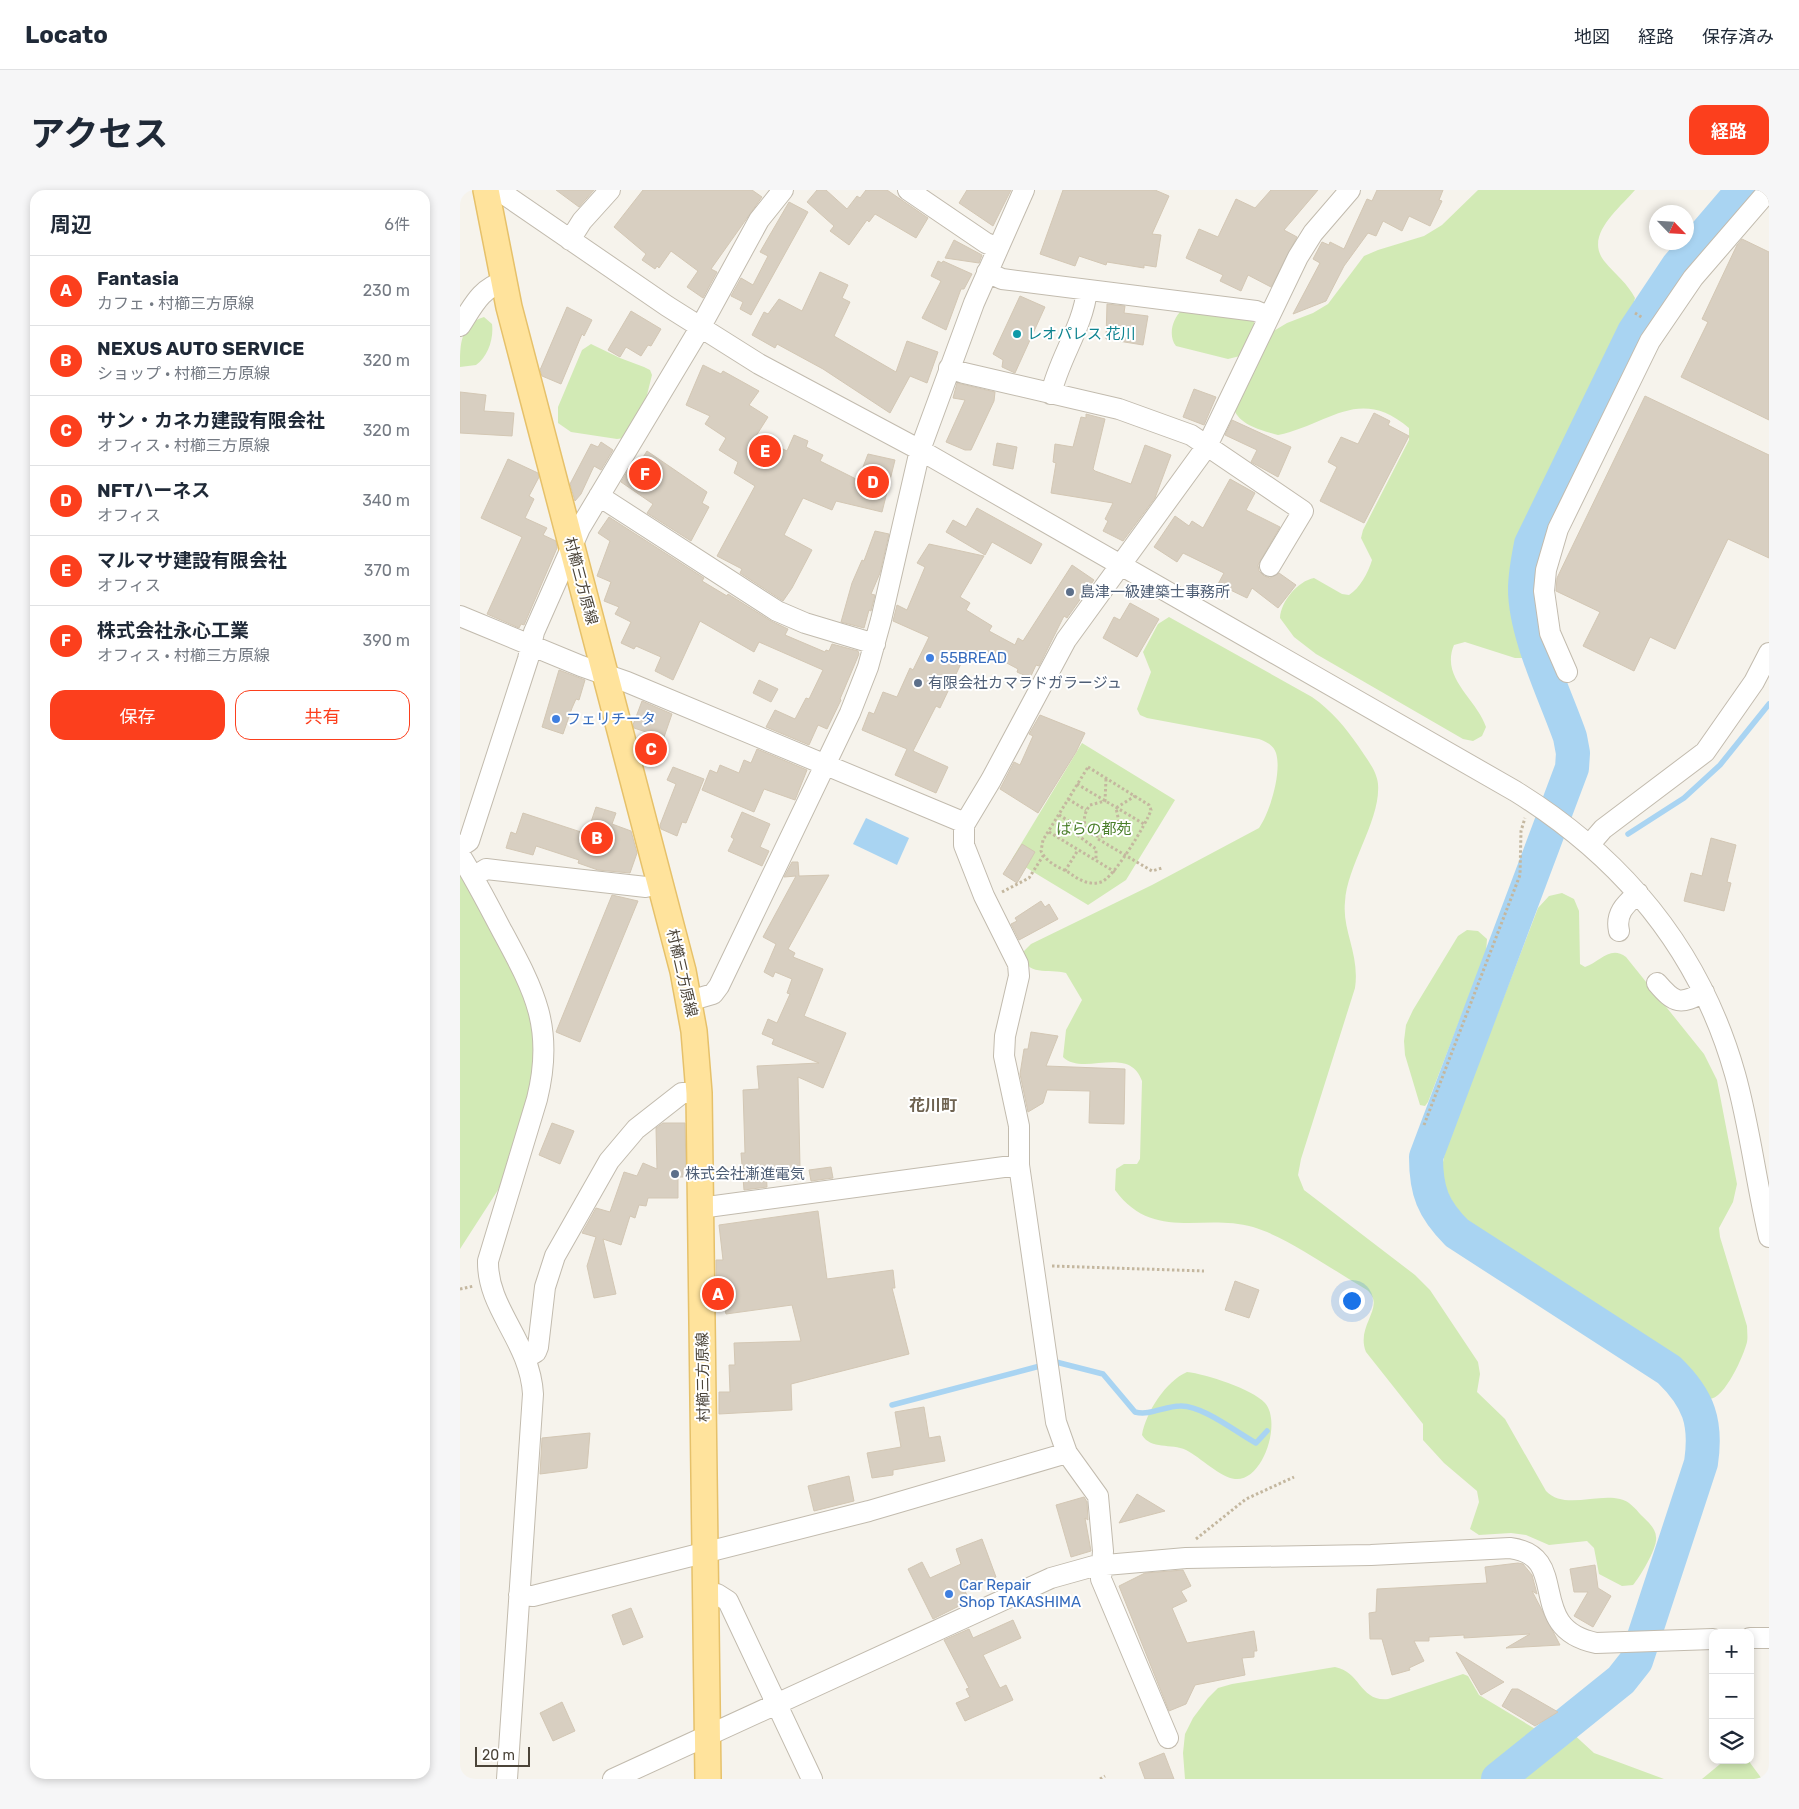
<!DOCTYPE html>
<html lang="ja">
<head>
<meta charset="utf-8">
<style>
	:root { --surface:#fff; --page:#f6f6f7; --text:#1f2937; --muted:#747a83; --line:#e0e1e3; --accent:#fc3f1d }
	body { margin:0; font-family:Rubik,"Noto Sans JP",sans-serif; background:var(--page); color:var(--text) }
	.controls { position:absolute; right:15px; bottom:15px; display:grid; overflow:hidden; border-radius:10px; box-shadow:0 2px 8px #0003 }
	.controls button { width:45px; height:45px; display:grid; place-items:center; padding:0; border:0; border-bottom:1px solid var(--line); background:var(--surface); color:var(--text); font:25px sans-serif }
	.compass { position:absolute; left:1189px; top:15px; width:45px; height:45px; border-radius:50%; background:var(--surface); box-shadow:0 2px 8px #0003; rotate:115deg }
	.scale { position:absolute; left:15px; bottom:12px; width:55px; box-sizing:border-box; padding-left:5px; border:2px solid #4b4439; border-top:0; font-size:14px; line-height:18px; white-space:nowrap; color:#4b4439; -webkit-text-stroke:4px #fff; paint-order:stroke }
	.you { position:absolute; left:891px; top:1110px; width:18px; height:18px; margin:-12px; border:4px solid #fff; border-radius:50%; background:#1a73e8; box-shadow:0 0 0 8px #1a73e833 }
	.badge { display:grid; place-items:center; width:32px; height:32px; border-radius:50%; background:var(--accent); color:#fff; font-size:16px; font-weight:700 }
	.pin { position:absolute; translate:-50% -50%; border:2px solid #fff; box-shadow:0 1px 5px #0006 }
	.list { margin:0; padding:0; list-style:none }
	h2 { display:flex; justify-content:space-between; align-items:center; height:65px; margin:0; padding:0 20px; font-size:21px }
	h2 small { font-size:16px; font-weight:400; color:var(--muted) }
	.list li { display:grid; grid-template-columns:32px 1fr auto; gap:15px; align-items:center; box-sizing:border-box; height:70px; padding:0 20px; border-top:1px solid var(--line) }
	.list b { display:block; font-size:19px; white-space:nowrap }
	.list p { margin:0; font-size:16px; white-space:nowrap; color:var(--muted) }
	.list em { font-size:16px; font-style:normal; color:var(--muted) }
	.actions { display:flex; gap:10px; padding:15px 20px }
	.actions a { flex:1; padding:11px 0; border:1px solid var(--accent); border-radius:15px; text-align:center; font-size:18px; color:var(--accent) }
	.actions .main { background:var(--accent); color:#fff }
	.icon { flex:none; width:28px; height:28px; fill:none; stroke:currentColor; stroke-width:2; stroke-linecap:round; stroke-linejoin:round }
	.map { position:relative; flex:none; width:1309px; height:1589px; overflow:hidden; border-radius:15px }
	header { display:flex; align-items:center; gap:30px; box-sizing:border-box; height:70px; padding:0 25px; background:var(--surface); border-bottom:1px solid var(--line) }
	header strong { font-size:24px }
	nav { display:flex; gap:28px; margin-inline-start:auto; font-size:18px }
	.intro { display:flex; align-items:center; justify-content:space-between; box-sizing:border-box; height:120px; padding:0 30px }
	h1 { margin:0; font-size:35px }
	.button { padding:12px 22px; border-radius:15px; background:var(--accent); color:#fff; font-size:18px; font-weight:700 }
	main { display:flex; gap:30px; padding:0 30px }
	aside { flex:1; background:var(--surface); border-radius:15px; box-shadow:0 2px 8px #0003 }
	.map>svg:first-child { display:block }
	.green { fill:#d2eab5 }
	.water { fill:#a9d4f2 }
	.lines { fill:none; stroke-linecap:round; stroke-linejoin:round }
	.stream { stroke:#a9d4f2; stroke-width:5.5 }
	.river { stroke:#a9d4f2; stroke-width:34 }
	.building { fill:#d8cfc1; stroke:#d3c7b4 }
	.minor-casing { stroke:#c2bbae; stroke-width:22 }
	.major-casing { stroke:#e6c16a; stroke-width:28 }
	.path { stroke:#c4b79f; stroke-width:3; stroke-dasharray:2.5 2.5; stroke-linecap:butt }
	.minor { stroke:#fff; stroke-width:20 }
	.major { stroke:#ffe39c; stroke-width:25 }
	.culture-dot { fill:#0f9aa8; stroke:#fff; stroke-width:2 }
	.service-dot { fill:#5c6f8a; stroke:#fff; stroke-width:2 }
	.shop-dot { fill:#3f7fe0; stroke:#fff; stroke-width:2 }
	.labels { text-anchor:middle; stroke-width:4; stroke-linejoin:round; paint-order:stroke }
	.culture-label { font-size:15px; fill:#0d838f; stroke:#fff; text-anchor:start }
	.street-label { font-size:15px; fill:#4b4439; stroke:#fff }
	.service-label { font-size:15px; fill:#4e5e75; stroke:#fff; text-anchor:start }
	.shop-label { font-size:15px; fill:#366cbe; stroke:#fff; text-anchor:start }
	.park-label { font-size:15px; fill:#4a7f2a; stroke:#fff }
	.neighbourhood-label { font-size:16px; font-weight:bold; fill:#6e6250; stroke:#fff }
</style>
</head>
<body>
<header>
<strong>Locato</strong>
<nav><a>地図</a><a>経路</a><a>保存済み</a></nav>
</header>
<div class="intro"><h1>アクセス</h1><a class="button">経路</a></div>
<main>
<aside>
<h2>周辺<small>6件</small></h2>
<ul class="list">
<li><span class="badge">A</span><div><b>Fantasia</b><p>カフェ · 村櫛三方原線</p></div><em>230 m</em></li>
<li><span class="badge">B</span><div><b>NEXUS AUTO SERVICE</b><p>ショップ · 村櫛三方原線</p></div><em>320 m</em></li>
<li><span class="badge">C</span><div><b>サン・カネカ建設有限会社</b><p>オフィス · 村櫛三方原線</p></div><em>320 m</em></li>
<li><span class="badge">D</span><div><b>NFTハーネス</b><p>オフィス</p></div><em>340 m</em></li>
<li><span class="badge">E</span><div><b>マルマサ建設有限会社</b><p>オフィス</p></div><em>370 m</em></li>
<li><span class="badge">F</span><div><b>株式会社永心工業</b><p>オフィス · 村櫛三方原線</p></div><em>390 m</em></li>
</ul>
<div class="actions"><a class="main">保存</a><a>共有</a></div>
</aside>
<div class="map">
<svg width="1309" height="1589" viewBox="0 0 1309 1589">
	<rect width="100%" height="100%" fill="#f6f3ec"/>
	<path class="green" d="M1018 0H1175C1159 19 1123 46 1145 72 1155 84 1168 94 1175 108L1167 138 1074 329C1062 360 1054 391 1061 425 1063 438 1069 450 1068 463L1062 468H1055L1005 452 994 455C980 488 1017 509 1026 537L1022 546 1013 551 1003 549 856 464 834 447 820 428C821 411 838 391 854 388L882 404 889 405C900 398 908 383 912 370L901 348 903 340 949 250V238C899 195 868 235 818 245 803 241 779 235 774 219L812 142 827 133 853 123 868 114 904 66 918 60 964 46 982 35Z
		M722 120 792 129 795 134 780 166 768 169 716 156C708 146 712 129 722 120Z
		M24 127 32 134C34 148 28 167 16 175L0 177C0 155 0 134 24 127Z
		M131 154 160 168 184 177 190 180 192 185 186 209 164 248 157 249 111 242 98 233V217L122 160Z
		M709 427 852 507C872 521 885 537 899 557 906 568 917 581 918 594 921 630 887 675 885 712 882 741 900 764 895 798L841 969 838 985 844 1000 955 1085 970 1100 1018 1172 1020 1184 1017 1202 1045 1229 1086 1301C1104 1320 1137 1303 1160 1309 1169 1311 1175 1318 1181 1325 1186 1330 1196 1338 1196 1347 1198 1357 1180 1387 1173 1395L1162 1396 1139 1384 1134 1358 1127 1351 1089 1355 1066 1345 1051 1343 1019 1345 1010 1339 1019 1312 1017 1301 984 1273 963 1250V1234L906 1162C895 1135 927 1117 907 1100 876 1082 827 1047 793 1037 742 1023 693 1052 655 1000L656 979 664 974H677L680 969 682 891C669 854 623 887 603 867L606 840 622 810 606 783C589 778 563 788 564 761L571 754 692 695 799 638C810 622 822 582 816 563 813 555 807 552 799 549L687 528 680 525 677 519 691 482 683 462 698 434Z
		M622 553 715 610 666 690 628 715 552 669Z
		M0 681 67 809 76 848 74 888 48 977 38 1000 0 1059Z
		M1102 703 1114 709 1119 721 1120 774 1125 777C1140 772 1150 755 1166 767L1244 864 1257 890 1277 994 1273 1012 1259 1038 1260 1047 1287 1136C1287 1141 1288 1147 1287 1152 1284 1165 1264 1211 1248 1209 1241 1208 1221 1182 1213 1175L1059 1075C1032 1054 987 1022 983 986 981 975 985 963 988 952L1078 718 1089 706Z
		M1007 740 1018 741 1027 749 1026 762 968 912 965 916 960 915 945 865 944 851 946 835 953 820 998 746Z
		M727 1182C746 1184 792 1199 805 1213 822 1232 803 1292 775 1289 761 1288 740 1267 726 1260 711 1253 691 1260 682 1245 686 1222 706 1191 727 1182Z
		M875 1477C901 1482 900 1512 928 1509L1003 1484 1008 1486 1019 1505 1077 1540 1079 1546 1027 1589H725L723 1563 725 1544 733 1528 748 1508 758 1498 772 1494Z
		M1110 1541 1134 1563 1204 1589H1049Z
		M1265 1570H1288L1302 1589H1242Z"/>
	<path class="water" d="M406 628 449 648 437 675 393 654Z"/>
	<g class="lines">
		<path class="stream" d="M1168 644 1224 608 1260 575 1309 514
			M596 1172 643 1184 675 1222C690 1226 705 1216 720 1216 742 1215 776 1242 796 1253L807 1241
			M432 1215 580 1176"/>
		<path class="river" d="M1038 1589 1161 1490 1176 1471 1241 1273C1247 1233 1239 1209 1209 1180L997 1043C973 1019 966 1001 966 967L1112 578 1113 563 1110 547C1095 504 1065 444 1065 399 1065 384 1068 369 1071 354L1174 142 1218 76 1283 0"/>
	</g>
	<path class="building" d="M96 0H134L119 17Z
		M183 0H292L302 7 251 79 257 82 243 108 227 97 238 81 211 61 199 78 197 76 195 79 182 70 186 64 154 37Z
		M357 0H366L387 19 397 6 400 8 406 0H427L468 28 456 48 415 24 409 32 407 30 389 55 370 41 374 36 347 12Z
		M507 0H551L533 36 499 13Z
		M603 0H695L709 6 692 44 701 45 696 77 684 75V78L647 72 646 75 619 66 615 76 580 64Z
		M811 0H858L824 40 837 47 811 97 788 85 781 101 760 91 763 85 726 68 739 39 758 47 776 9 795 18Z
		M917 0H983L979 10 982 11 970 36 949 26 942 41 923 31 916 46 908 43 884 76 866 111 833 124 860 73 853 69 862 52 869 55 870 52 884 59 907 9 912 11Z
		M329 12 348 22 291 125 280 119 283 112 271 106 281 88 293 95 308 66 300 62Z
		M1282 49 1309 62V230L1221 187 1248 132 1242 129 1277 55Z
		M494 50 522 65 519 73 485 68Z
		M478 71 482 73 483 71 512 84 504 99H501L486 140 462 128 481 91 471 86Z
		M360 82 388 95 382 108 390 112 374 146 436 182 447 151 478 162 467 193 450 186 430 223 363 179 317 154 315 158 292 145 304 122 308 124 319 109 342 121Z
		M560 106 585 117 555 183 542 177 543 170 533 164Z
		M647 114 665 116 664 123 688 126 683 155 646 149Z
		M107 117 132 130 124 146 122 144 101 194 82 186 80 180Z
		M171 121 201 139 191 156 188 155 181 166 166 157 160 167 148 160Z
		M243 175 261 184 263 181 299 201 289 215 308 227 296 246 327 261 334 245 348 251 346 257 363 265 360 271 398 290 408 264 435 270 422 322 376 311 372 320 343 308 324 345 352 360 332 398 323 411 280 383 282 379 257 366 295 296 274 283 278 272 259 260 266 248 245 234 250 226 226 215Z
		M497 193 535 202 534 211 511 260H505L486 252 505 210 493 208Z
		M734 199 756 207 744 235 723 227Z
		M0 202 26 205 24 221 54 223 52 246 0 243Z
		M1185 206 1309 265V368L1268 349 1215 459 1190 447 1174 481 1123 456 1140 422 1096 401 1097 388Z
		M914 223 930 231 928 235 949 246 904 333 860 311 877 277 868 272 881 247 898 254Z
		M626 224 645 229 633 279 635 281 671 294 685 255 711 265 695 308 663 351 643 341 648 331 645 329 653 313 591 303 596 273 593 272 595 254 613 257 621 227 626 228Z
		M772 230 831 257 818 287 791 272 797 260 765 245Z
		M141 252 153 260 141 280 134 276 121 304 115 311 110 294 131 254 138 257Z
		M537 253 557 257 553 279 533 275Z
		M187 261 247 302 242 313 249 317 231 351 187 323 193 314 161 292 173 272 178 275Z
		M48 269 78 283 79 287 69 306 74 309 65 328 87 338 83 345 96 351 97 358 64 435 61 434 59 438 27 424 62 347 21 328Z
		M770 289 795 303 786 320 820 337 798 375 799 381 804 386 810 388 819 383 836 395 818 418 792 398 787 408 758 394 764 383 723 363 717 372 694 357 715 326 729 336 732 331 743 338Z
		M517 318 582 354 571 374 532 352 525 365 486 342 493 330 506 337Z
		M149 327 244 388 242 391 267 406 268 404 311 431 328 439 325 445 365 462 366 460 369 461 372 454 398 461 399 464 380 509 381 510 367 539 358 535 349 555 306 537 315 520 335 529 346 508 349 509 363 480 299 452 294 462 240 431 213 490 195 481 201 467 176 456 174 459 161 453 171 432 155 424 159 417 144 411 151 392 137 386 150 351 138 343Z
		M415 341 429 344 420 383 411 404 415 405 411 421 409 420 404 438 381 432 392 393 402 370 404 371Z
		M469 354 524 366 500 407 510 413 506 420 532 436 529 441 555 455 558 448 563 451 612 375 634 390 607 428 604 426 579 476 576 475 570 488 557 482 558 479 528 463 522 472 506 463 480 518 476 516 453 561 488 577 476 603 435 585 447 559 402 540 409 522 414 524 423 502 437 507 450 478 453 480 469 447 433 431 437 415 447 420 465 377 457 373Z
		M670 413 699 429 677 467 643 448 654 427 660 430Z
		M99 480 125 490 119 510 116 509 112 518 103 544 82 537Z
		M299 490 318 499 311 512 293 503Z
		M182 511 212 524 195 573 182 569 181 564 189 543 174 538 173 535Z
		M580 525 625 543 616 562 578 623 540 599 554 572 560 575 573 546 569 544Z
		M297 559 347 580 335 610 304 599 294 622 242 600 250 580 257 583 260 575 279 583 284 570 291 573Z
		M213 577 244 589 226 633 222 632 217 646 201 639 200 635 216 594 207 590Z
		M136 617 156 623 152 634 171 641 177 663 170 683 138 680 118 673 119 670 76 656 73 665 46 658 51 642 56 644 63 623 127 644Z
		M282 622 310 634 300 657 309 661 302 676 268 661 274 649 271 647Z
		M1251 648 1276 655 1267 692 1271 693 1264 721 1224 711 1231 683 1242 686Z
		M562 654 575 662 557 693 543 684Z
		M332 672H338L339 686 369 685 328 759 335 763 333 767 363 779 344 826 386 843 363 898 338 887 340 977 306 979 307 997 284 1000 281 963H285L283 900 299 899 297 876 359 873 312 854 314 849 302 844 308 829 317 833 330 804 327 803 332 789 315 782 313 787 304 782 316 754 303 747 336 686 324 687Z
		M152 705 178 711 120 852 96 842Z
		M581 711 585 717 589 714 598 729 559 750 551 734 557 731 555 728Z
		M571 842 598 846 586 876 665 879 664 934 629 933 630 901 587 900 583 913 568 922 560 884 564 859H568Z
		M92 933 114 941 100 974 79 965Z
		M203 933H225L226 979H223V987H218V1008H188L186 1016 179 1015 175 1028 170 1026 161 1055 143 1049 156 1104 134 1108 127 1076 136 1047 122 1043 136 1018 150 1022 164 982 177 986 183 973 197 979 196 938Z
		M371 977 373 988 351 991 349 980Z
		M358 1021 367 1089 433 1080 435 1098H432L449 1164 331 1194 332 1220 259 1224V1202H270L269 1175H275L274 1153 341 1151 332 1115 266 1124 262 1108H256V1070H263L259 1035Z
		M775 1091 799 1100 789 1128 765 1120Z
		M464 1217 469 1248 480 1246 485 1271 433 1280V1285L412 1288 407 1263 441 1257 435 1222Z
		M130 1243 127 1278 80 1284 82 1248Z
		M389 1286 394 1311 354 1321 348 1296Z
		M677 1304 705 1321 659 1333Z
		M624 1307 627 1312 628 1330 625 1328 631 1361 611 1367 596 1315Z
		M522 1349 536 1387 504 1398 509 1411 473 1429 448 1379 462 1372 470 1388 501 1374 496 1359Z
		M1058 1373 1063 1374 1072 1385 1077 1404 1072 1401 1100 1455 1046 1458 1070 1444 1004 1448V1445L969 1447V1451H954L964 1471 949 1478 950 1480 932 1485 922 1449H910L909 1423 916 1422 917 1399 1027 1393 1025 1377Z
		M1135 1375 1138 1398 1151 1406 1133 1437 1114 1426 1128 1402H1114L1110 1379Z
		M723 1380 731 1396 721 1401 727 1411 712 1418 727 1453 794 1441 797 1461H794V1467L782 1468 785 1485 735 1495 726 1514 709 1521 659 1396 685 1383Z
		M171 1418 183 1447 163 1455 152 1425Z
		M553 1430 561 1448 523 1465 540 1498 546 1495 553 1510 505 1531 496 1513 510 1507 506 1499 509 1498 484 1450 509 1439 513 1448Z
		M996 1462 1044 1492 1021 1505Z
		M1052 1499H1058L1098 1522 1075 1536 1042 1516Z
		M102 1512 115 1541 93 1551 80 1523Z
		M704 1563 714 1589H685L679 1573Z"/>
	<g class="lines">
		<g class="minor-casing">
			<path id="minor" d="M38 0 207 116 299 174 460 260 1055 601C1163 668 1240 760 1275 884 1290 937 1296 993 1309 1047
				M448 0 526 53 538 58
				M110 50 122 31 150 0
				M527 82 542 89 796 121 808 126
				M0 136C12 118 21 97 44 92
				M489 178 504 183 659 219 731 245 843 321 810 376
				M591 204C599 168 623 137 627 100
				M139 306 317 421 345 433 415 454
				M0 426 121 476 167 492 505 633
				M1107 482 1090 443 1084 401 1086 380 1098 339 1190 151 1233 88 1309 0
				M1130 654 1143 639 1245 562 1294 492 1309 463
				M0 657 9 651 68 469 74 442 120 338 240 138 299 30 323 0
				M0 665C15 689 28 714 41 739 74 800 95 837 77 909L28 1071C27 1119 70 1151 73 1204L47 1589
				M13 687 26 679 186 697 200 693
				M1159 741C1155 723 1166 714 1178 703
				M1197 793C1215 814 1220 815 1244 802
				M229 811 253 804 259 796 390 523 408 477 421 430 460 260 514 113 564 0
				M240 1018 559 975
				M66 1168 76 1162 78 1157 85 1097 95 1066 149 971 176 939 222 903H239
				M59 1405 73 1406 409 1321 607 1263
				M246 1405 257 1404 268 1411 352 1589
				M1290 1448H1309
				M708 1548 641 1389 643 1361 638 1306 607 1263 596 1232 559 975V936L544 866 545 846 559 786 558 774 524 706 504 655V635L531 590 606 450 747 256 838 67 853 43 890 0
				M153 1589 591 1388 634 1376 726 1368 911 1365 1050 1358C1113 1366 1063 1438 1136 1453L1253 1449"/>
		</g>
		<g class="major-casing">
			<path id="major" d="M26 0 49 117 223 781 234 841 239 903 248 1589"/>
		</g>
		<path class="path" d="M1175 123 1183 128
			M628 577 689 615 691 620C687 633 653 689 641 692 628 696 618 689 608 682 598 677 586 672 581 661L583 650Z
			M646 589 645 611 630 615C616 633 630 654 652 644L659 632 656 618 675 606
			M617 594 684 634
			M608 609 626 620
			M599 625 628 643
			M618 636 616 644 636 659V670
			M589 642 655 682
			M638 649 692 681 702 678
			M605 681 618 660
			M542 702 569 688 583 666
			M964 935 1060 685 1061 641 1065 628
			M592 1076 744 1081
			M0 1099 14 1096
			M736 1349 786 1309 834 1287
			M640 1589 645 1586"/>
		<use href="#minor" class="minor"/>
		<use href="#major" class="major"/>
	</g>
	<circle class="culture-dot" cx="557" cy="144" r="5"/>
	<g class="service-dot">
		<circle cx="610" cy="402" r="5"/>
		<circle cx="458" cy="493" r="5"/>
		<circle cx="215" cy="984" r="5"/>
	</g>
	<g class="shop-dot">
		<circle cx="470" cy="468" r="5"/>
		<circle cx="96" cy="529" r="5"/>
		<circle cx="489" cy="1404" r="5"/>
	</g>
	<g class="labels">
		<g class="culture-label">
			<text x="567" y="149">レオパレス 花川</text>
		</g>
		<g class="street-label">
			<text transform="translate(121 391) rotate(75)" y="5">村櫛三方原線</text>
			<text transform="translate(222 783) rotate(77)" y="5">村櫛三方原線</text>
			<text transform="translate(243 1187) rotate(-91)" y="5">村櫛三方原線</text>
		</g>
		<g class="service-label">
			<text x="620" y="407">島津一級建築士事務所</text>
			<text x="468" y="498">有限会社カマラドガラージュ</text>
			<text x="225" y="989">株式会社漸進電気</text>
		</g>
		<g class="shop-label">
			<text x="480" y="473">55BREAD</text>
			<text x="106" y="534">フェリチータ</text>
			<text x="499" y="1400">Car Repair<tspan x="499" dy="17">Shop TAKASHIMA</tspan></text>
		</g>
		<g class="park-label">
			<text x="634" y="644">ばらの都苑</text>
		</g>
		<g class="neighbourhood-label">
			<text x="473" y="921">花川町</text>
		</g>
	</g>
</svg>
<div class="controls">
<button>+</button>
<button>−</button>
<button><svg class="icon" aria-label="layers" viewBox="0 0 24 24"><path d="M12 4l9 5-9 5-9-5zM3 14l9 5 9-5"/></svg></button>
</div>
<svg class="compass" viewBox="-18 -18 36 36"><path d="M0-13l5 13h-10z" fill="#e53935"/><path d="M0 13l5-13h-10z" fill="#747a83"/></svg>
<div class="scale">20 m</div>
<div class="you"></div>
<div class="pin badge" style="left:258px;top:1104px">A</div>
<div class="pin badge" style="left:137px;top:648px">B</div>
<div class="pin badge" style="left:191px;top:559px">C</div>
<div class="pin badge" style="left:413px;top:292px">D</div>
<div class="pin badge" style="left:305px;top:261px">E</div>
<div class="pin badge" style="left:185px;top:284px">F</div>
</div>
</main>
</body>
</html>
